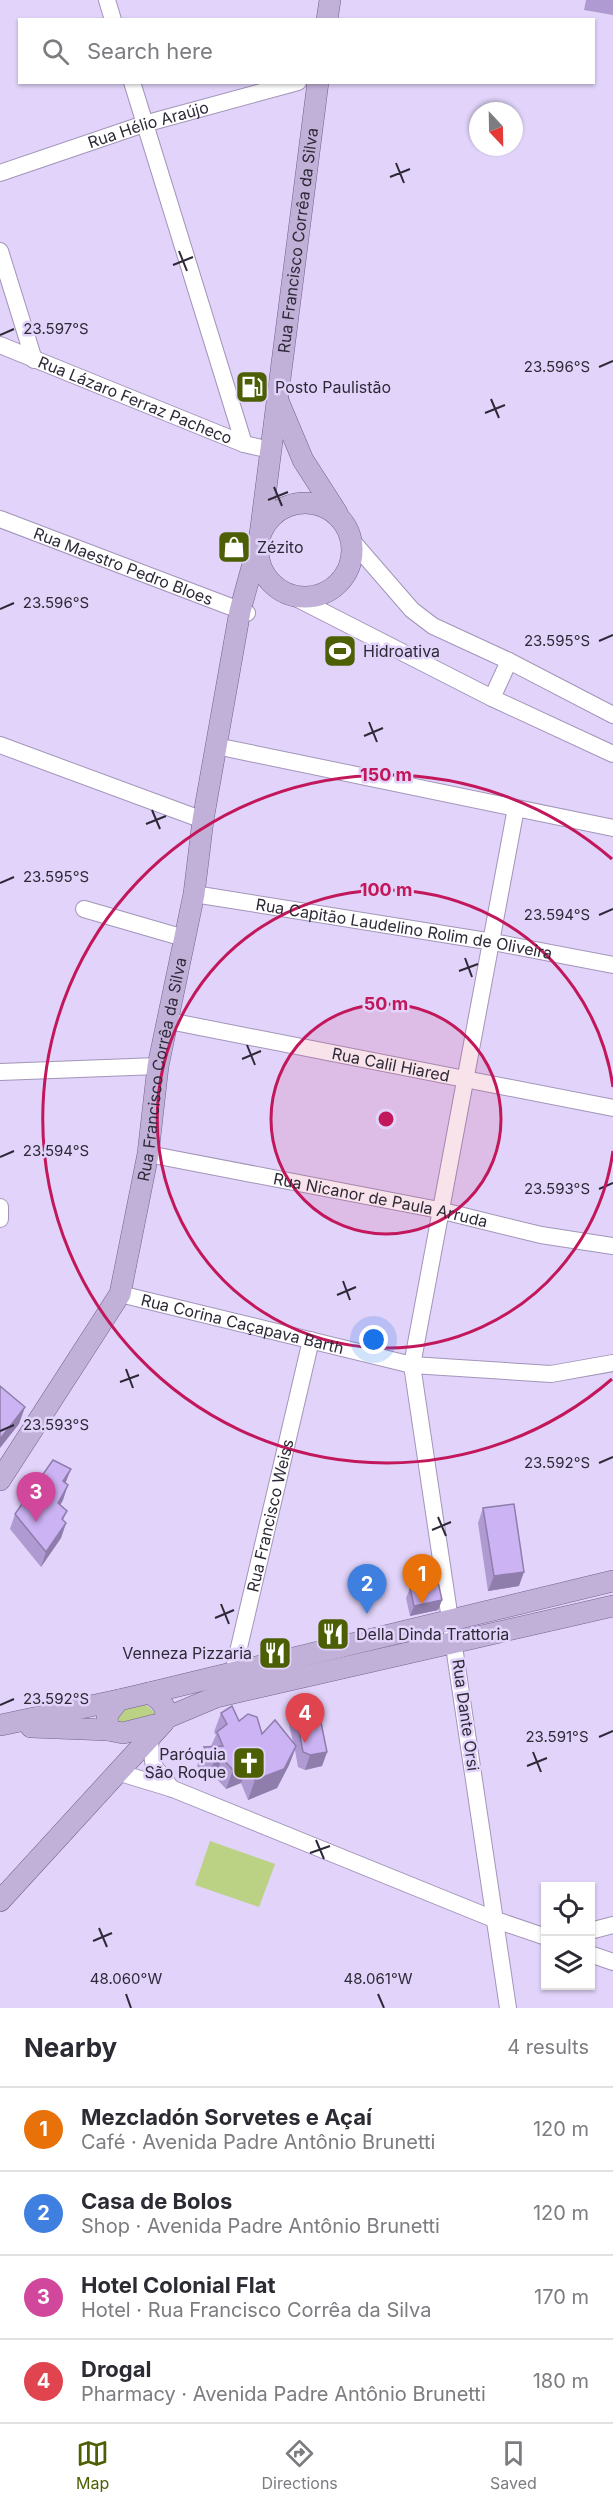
<!DOCTYPE html>
<html lang="en">
<head>
<meta charset="utf-8">
<style>
	:root { --surface:#fff; --page:#f2f2f3; --text:#2b2b33; --muted:#7c7c81; --line:#e1e1e2; --accent:#4c5f04 }
	body { margin:0; font-family:Inter,sans-serif; background:var(--page); color:var(--text) }
	.controls { position:absolute; right:18px; bottom:18px; display:grid; overflow:hidden; border-radius:0px; box-shadow:0 2px 4px #0004 }
	.controls button { width:54px; height:54px; display:grid; place-items:center; padding:0; border:0; border-bottom:2px solid var(--line); background:var(--surface); color:var(--text); font:30px sans-serif }
	.compass { position:absolute; left:469px; top:102px; width:54px; height:54px; border-radius:50%; background:var(--surface); box-shadow:0 2px 4px #0004; rotate:158deg }
	.you { position:absolute; left:374px; top:1340px; width:21px; height:21px; margin:-15px; border:4px solid #fff; border-radius:50%; background:#1a73e8; box-shadow:0 0 0 9px #1a73e833 }
	.badge { display:grid; place-items:center; width:39px; height:39px; border-radius:50%; background:var(--accent); color:#fff; font-size:20px; font-weight:700 }
	.pin { position:absolute; translate:-50% -50px; filter:drop-shadow(0 2px 3px #0008) }
	.pin::after { content:''; position:absolute; top:32px; width:21px; height:18px; background:inherit; clip-path:polygon(0 0,100% 0,50% 100%) }
	.list { margin:0; padding:0; list-style:none }
	h2 { display:flex; justify-content:space-between; align-items:center; height:78px; margin:0; padding:0 24px; font-size:26px }
	h2 small { font-size:20px; font-weight:400; color:var(--muted) }
	.list li { display:grid; grid-template-columns:39px 1fr auto; gap:18px; align-items:center; box-sizing:border-box; height:84px; padding:0 24px; border-top:2px solid var(--line) }
	.list b { display:block; font-size:22px; white-space:nowrap }
	.list p { margin:0; font-size:20px; white-space:nowrap; color:var(--muted) }
	.list em { font-size:20px; font-style:normal; color:var(--muted) }
	.icon { flex:none; width:33px; height:33px; fill:none; stroke:currentColor; stroke-width:2; stroke-linecap:round; stroke-linejoin:round }
	.map { position:relative; flex:none; width:613px; height:2008px; overflow:hidden }
	.search { position:absolute; background:var(--surface); box-shadow:0 2px 4px #0004; left:18px; right:18px; top:18px; height:66px; display:flex; align-items:center; gap:15px; box-sizing:border-box; padding:0 21px; border-radius:0px; color:var(--muted); font-size:22px }
	.sheet { height:414px; background:var(--surface) }
	nav { display:flex; justify-content:space-around; align-items:center; box-sizing:border-box; height:84px; border-top:2px solid var(--line); background:var(--surface); font-size:16px; color:var(--muted) }
	nav a { display:grid; justify-items:center; gap:3px }
	nav .on { color:var(--accent) }
	.map>svg:first-child { display:block }
	.green { fill:#bbd184 }
	.lines { fill:none; stroke-linecap:round; stroke-linejoin:round }
	.minor-casing { stroke:#a395b9; stroke-width:18 }
	.major-casing { stroke:#72608f; stroke-width:22 }
	.minor { stroke:#fff; stroke-width:16 }
	.major { stroke:#c1b1d8; stroke-width:21 }
	.wall { fill:#af9ad2 }
	.shaded-wall { fill:#8f7dab }
	.building { fill:#ccb3f4; stroke:#8f7dab; stroke-width:1.5 }
	.ticks { fill:none; stroke:#2e2937; stroke-width:2 }
	.ring { fill:none; stroke:#c2185b; stroke-width:3 }
	.labels { text-anchor:middle; stroke-width:5; stroke-linejoin:round; paint-order:stroke }
	.street-label { font-size:16px; fill:#2e2937; stroke:#e1d3f9 }
	.poi-label { font-size:16px; fill:#2e2937; stroke:#e1d3f9; text-anchor:start }
	.ticks-label { font-size:15px; text-anchor:middle; fill:#2e2937; stroke:#e1d3f9; stroke-width:5; stroke-linejoin:round; paint-order:stroke }
	.centre { fill:#c2185b; stroke:#e1d3f9; stroke-width:3 }
	.ring-label { font-size:18px; text-anchor:middle; font-weight:bold; fill:#c2185b; stroke:#e1d3f9; stroke-width:5; stroke-linejoin:round; paint-order:stroke }
</style>
</head>
<body>
<div class="map">
<svg width="613" height="2008" viewBox="0 0 613 2008">
	<rect width="100%" height="100%" fill="#e1d3f9"/>
	<path class="green" d="M144 1703 156 1714V1718L118 1728 117 1709Z
		M210 1841 275 1864 259 1907 195 1885Z"/>
	<g class="lines">
		<g class="minor-casing">
			<g id="minor">
				<path d="M107 0 113 20"/>
				<path d="M132 82 244 444"/>
				<path id="s1" d="M0 173 144 124 298 82"/>
				<path d="M0 251 34 360"/>
				<path id="s2" d="M0 345 244 444 270 450"/>
				<path id="s3" d="M0 519 247 613"/>
				<path d="M353 542 412 610 433 626 509 661 613 715"/>
				<path d="M294 597 492 698 613 754"/>
				<path d="M492 698 509 661"/>
				<path d="M0 745 203 820"/>
				<path d="M216 746 613 828"/>
				<path id="s4" d="M194 894 493 942 613 965"/>
				<path d="M84 909 184 938"/>
				<path id="s5" d="M169 1021 613 1108"/>
				<path d="M0 1072 158 1066"/>
				<path id="s6" d="M148 1154 439 1210 541 1235 613 1246"/>
				<path d="M0 1207V1219"/>
				<path id="s7" d="M120 1294 412 1365 551 1374 613 1363"/>
				<path id="s8" d="M235 1681 233 1673 311 1340"/>
				<path d="M149 1739 154 1766 172 1789"/>
				<path d="M117 1772 173 1789 496 1920 546 1937"/>
				<path d="M590 1931 613 1925"/>
				<path d="M590 1954 613 1962"/>
				<path d="M508 2008 412 1365 516 808"/>
			</g>
		</g>
		<g class="major-casing">
			<g id="major">
				<path d="M327 20 330 0"/>
				<path d="M279 403 303 460 337 513"/>
				<circle cx="305" cy="550" r="47"/>
				<path id="s9" d="M260 535 318 82"/>
				<path id="s10" d="M0 1480 120 1294 148 1154 158 1066 194 894 203 820 240 611 257 549"/>
				<path d="M149 1693 613 1581"/>
				<path d="M149 1693C161 1700 171 1710 163 1723L123 1733 108 1730 107 1715 119 1700Z"/>
				<path d="M166 1718 216 1697 613 1606"/>
				<path d="M1 1725 119 1700"/>
				<path d="M31 1727 108 1730"/>
				<path d="M0 1901 163 1723"/>
			</g>
		</g>
		<use href="#minor" class="minor"/>
		<use href="#major" class="major"/>
	</g>
	<path class="wall" d="M586 0H613V15L584 10Z
		M65 1483 63 1500 60 1505 67 1511 63 1520 66 1523 61 1538 41 1567 10 1529 15 1514Z
		M483 1508 519 1586 488 1591 478 1523Z
		M410 1588 442 1600 438 1610 410 1616 406 1598Z
		M294 1705 327 1752 322 1766 305 1770 298 1767 295 1750 289 1765 277 1788 248 1800 241 1783 226 1789 215 1777 208 1779 197 1766 204 1747 211 1746 216 1735 214 1732 221 1713 239 1721 262 1734 293 1742 288 1720Z"/>
	<path class="shaded-wall" d="M25 1407 19 1424 0 1448V1439Z
		M71 1469 65 1484 63 1481Z
		M68 1485 63 1500 53 1518 58 1503Z
		M66 1523 61 1538 41 1567 46 1552Z
		M524 1572 519 1586 488 1591 494 1576Z
		M442 1600 438 1610 410 1616 414 1606Z
		M296 1746 289 1765 277 1788 248 1800 255 1780Z
		M327 1752 322 1766 305 1770 310 1755Z
		M222 1758 215 1777 208 1779 215 1759Z
		M248 1764 241 1783 226 1789 233 1770Z"/>
	<path class="building" d="M0 1386 25 1407 0 1439Z
		M53 1460 71 1469 63 1481 68 1485 58 1503 67 1511 62 1519 66 1523 46 1552 15 1514Z
		M514 1504 524 1572 494 1576 483 1508Z
		M438 1582 442 1600 414 1606 410 1588Z
		M316 1698 327 1752 310 1755 303 1752 294 1705Z
		M232 1706 239 1721 248 1714 257 1717 262 1734 275 1720 296 1746 284 1769 255 1780 248 1764 233 1770 222 1758 215 1759 204 1747 223 1746 217 1732 227 1724 221 1713Z"/>
	<path class="ticks" d="M396 163 404 183M390 177 410 169M179 251 187 271M173 265 193 257M0 335 14 329M599 367 613 361M491 399 499 418M485 413 505 405M274 487 282 506M268 500 288 492M0 609 14 603M599 641 613 635M369 722 377 742M364 736 383 728M152 810 160 829M146 824 166 816M0 883 14 877M599 915 613 909M465 958 472 977M459 971 478 964M247 1045 255 1065M242 1059 261 1051M0 1157 14 1151M599 1189 613 1183M343 1281 350 1300M337 1295 356 1287M126 1369 133 1388M120 1382 139 1375M0 1431 14 1425M599 1463 613 1457M438 1517 446 1536M432 1530 451 1522M221 1604 229 1624M215 1618 234 1610M0 1705 14 1699M599 1737 613 1731M533 1752 541 1772M527 1766 547 1758M316 1840 324 1859M310 1853 330 1846M99 1928 107 1947M93 1941 112 1933M126 1994 131 2008M378 1994 384 2008"/>
	<circle cx="386" cy="1119" r="115" fill="#c2185b" fill-opacity=".12"/>
	<g class="ring">
		<circle cx="386" cy="1119" r="115"/>
		<path d="M613 1151A229 229 0 1 1 613 1087"/>
		<path d="M612 1379A344 344 0 1 1 612 859"/>
	</g>
	<defs>
		<g id="fuel-square" transform="scale(1.725)"><rect x="-9" y="-9" width="18" height="18" rx="4" fill="#4c5f04" stroke="#e1d3f9"/><path d="M-5.5-6h7V0h2V4h1.3V-2.5L3-4.5l.8-.8L6-3V5H2.5V1h-1V6h-7ZM-4.2-4.7v3.2H.2V-4.7Z" fill="#fff"/></g>
		<g id="shop-square" transform="scale(1.725)"><rect x="-9" y="-9" width="18" height="18" rx="4" fill="#4c5f04" stroke="#e1d3f9"/><path d="M-5-2.5h2.3a2.7 3.5 0 0 1 5.4 0H5L5.5 6h-11ZM-1.5-2.5h3a1.5 2.3 0 0 0-3 0Z" fill="#fff"/></g>
		<g id="stadium-square" transform="scale(1.725)"><rect x="-9" y="-9" width="18" height="18" rx="4" fill="#4c5f04" stroke="#e1d3f9"/><path d="M0-5a6.5 5 0 1 0 0 10a6.5 5 0 1 0 0-10ZM-3.5-1.8h7v3.6h-7Z" fill="#fff"/></g>
		<g id="restaurant-square" transform="scale(1.725)"><rect x="-9" y="-9" width="18" height="18" rx="4" fill="#4c5f04" stroke="#e1d3f9"/><path d="M-5-6h1v4h1v-4h1v4h1v-4h1v5L-1.5 .5V6h-2V.5L-5-1ZM5-6V6H3V1.5H1.5Q1.5-4 5-6Z" fill="#fff"/></g>
		<g id="church-square" transform="scale(1.725)"><rect x="-9" y="-9" width="18" height="18" rx="4" fill="#4c5f04" stroke="#e1d3f9"/><path d="M-1.2-6h2.4v3.5h3.3v2.4h-3.3V6h-2.4V-.1h-3.3v-2.4h3.3Z" fill="#fff"/></g>
	</defs>
	<g fill-rule="evenodd">
		<use href="#fuel-square" x="252" y="387"/>
		<use href="#shop-square" x="234" y="547"/>
		<use href="#stadium-square" x="340" y="651"/>
		<use href="#restaurant-square" x="333" y="1634"/>
		<use href="#restaurant-square" x="275" y="1653"/>
		<use href="#church-square" x="249" y="1763"/>
	</g>
	<g class="labels">
		<g class="street-label">
			<text dy="6" stroke="none"><textPath href="#s1" startOffset="156">Rua Hélio Araújo</textPath></text>
			<text dy="6" stroke="none"><textPath href="#s9" startOffset="297">Rua Francisco Corrêa da Silva</textPath></text>
			<text dy="6" stroke="none"><textPath href="#s2" startOffset="146">Rua Lázaro Ferraz Pacheco</textPath></text>
			<text dy="6" stroke="none"><textPath href="#s3" startOffset="132">Rua Maestro Pedro Bloes</textPath></text>
			<text dy="6" stroke="none"><textPath href="#s4" startOffset="213">Rua Capitão Laudelino Rolim de Oliveira</textPath></text>
			<text dy="6" stroke="none"><textPath href="#s5" startOffset="226">Rua Calil Hiared</textPath></text>
			<text dy="6" stroke="none"><textPath href="#s10" startOffset="450">Rua Francisco Corrêa da Silva</textPath></text>
			<text dy="6" stroke="none"><textPath href="#s6" startOffset="237">Rua Nicanor de Paula Arruda</textPath></text>
			<text dy="6" stroke="none"><textPath href="#s7" startOffset="126">Rua Corina Caçapava Barth</textPath></text>
			<text dy="6" stroke="none"><textPath href="#s8" startOffset="170">Rua Francisco Weiss</textPath></text>
			<text transform="translate(466 1715) rotate(82)" y="6">Rua Dante Orsi</text>
		</g>
		<g class="poi-label">
			<text x="275" y="393">Posto Paulistão</text>
			<text x="257" y="553">Zézito</text>
			<text x="363" y="657">Hidroativa</text>
			<text x="356" y="1640">Della Dinda Trattoria</text>
			<text x="252" y="1659" text-anchor="end">Venneza Pizzaria</text>
			<text x="226" y="1760" text-anchor="end">Paróquia<tspan x="226" dy="18">São Roque</tspan></text>
		</g>
	</g>
	<g class="ticks-label">
		<text x="56" y="334">23.597°S</text>
		<text x="557" y="372">23.596°S</text>
		<text x="56" y="608">23.596°S</text>
		<text x="557" y="646">23.595°S</text>
		<text x="56" y="882">23.595°S</text>
		<text x="557" y="920">23.594°S</text>
		<text x="56" y="1156">23.594°S</text>
		<text x="557" y="1194">23.593°S</text>
		<text x="56" y="1430">23.593°S</text>
		<text x="557" y="1468">23.592°S</text>
		<text x="56" y="1704">23.592°S</text>
		<text x="557" y="1742">23.591°S</text>
		<text x="126" y="1984">48.060°W</text>
		<text x="378" y="1984">48.061°W</text>
	</g>
	<circle cx="386" cy="1119" r="9" class="centre"/>
	<g class="ring-label">
		<text x="386" y="781">150 m</text>
		<text x="386" y="896">100 m</text>
		<text x="386" y="1010">50 m</text>
	</g>
</svg>
<div class="controls">
<button><svg class="icon" aria-label="locate" viewBox="0 0 24 24"><circle cx="12" cy="12" r="6"/><path d="M12 2v4M12 18v4M2 12h4M18 12h4"/></svg></button>
<button><svg class="icon" aria-label="layers" viewBox="0 0 24 24"><path d="M12 4l9 5-9 5-9-5zM3 14l9 5 9-5"/></svg></button>
</div>
<svg class="compass" viewBox="-18 -18 36 36"><path d="M0-13l5 13h-10z" fill="#e53935"/><path d="M0 13l5-13h-10z" fill="#7c7c81"/></svg>
<div class="you"></div>
<div class="pin badge" style="left:422px;top:1604px;background:#e8710a">1</div>
<div class="pin badge" style="left:367px;top:1614px;background:#3f7fe0">2</div>
<div class="pin badge" style="left:36px;top:1522px;background:#d1479c">3</div>
<div class="pin badge" style="left:305px;top:1743px;background:#e0444e">4</div>
<div class="search"><svg class="icon" aria-label="search" viewBox="0 0 24 24"><circle cx="10" cy="10" r="6"/><path d="M15 15l6 6"/></svg>Search here</div>
</div>
<section class="sheet">
<h2>Nearby<small>4 results</small></h2>
<ul class="list">
<li><span class="badge" style="background:#e8710a">1</span><div><b>Mezcladón Sorvetes e Açaí</b><p>Café · Avenida Padre Antônio Brunetti</p></div><em>120 m</em></li>
<li><span class="badge" style="background:#3f7fe0">2</span><div><b>Casa de Bolos</b><p>Shop · Avenida Padre Antônio Brunetti</p></div><em>120 m</em></li>
<li><span class="badge" style="background:#d1479c">3</span><div><b>Hotel Colonial Flat</b><p>Hotel · Rua Francisco Corrêa da Silva</p></div><em>170 m</em></li>
<li><span class="badge" style="background:#e0444e">4</span><div><b>Drogal</b><p>Pharmacy · Avenida Padre Antônio Brunetti</p></div><em>180 m</em></li>
</ul>
</section>
<nav>
<a class="on"><svg class="icon" aria-label="map" viewBox="0 0 24 24"><path d="M3 6l6-2 6 2 6-2v14l-6 2-6-2-6 2zM9 4v14M15 6v14"/></svg>Map</a>
<a><svg class="icon" aria-label="directions" viewBox="0 0 24 24"><path d="M12 3l9 9-9 9-9-9zM9 14v-3h6M13 9l2 2-2 2"/></svg>Directions</a>
<a><svg class="icon" aria-label="saved" viewBox="0 0 24 24"><path d="M7 4h10v16l-5-4-5 4z"/></svg>Saved</a>
</nav>
</body>
</html>
